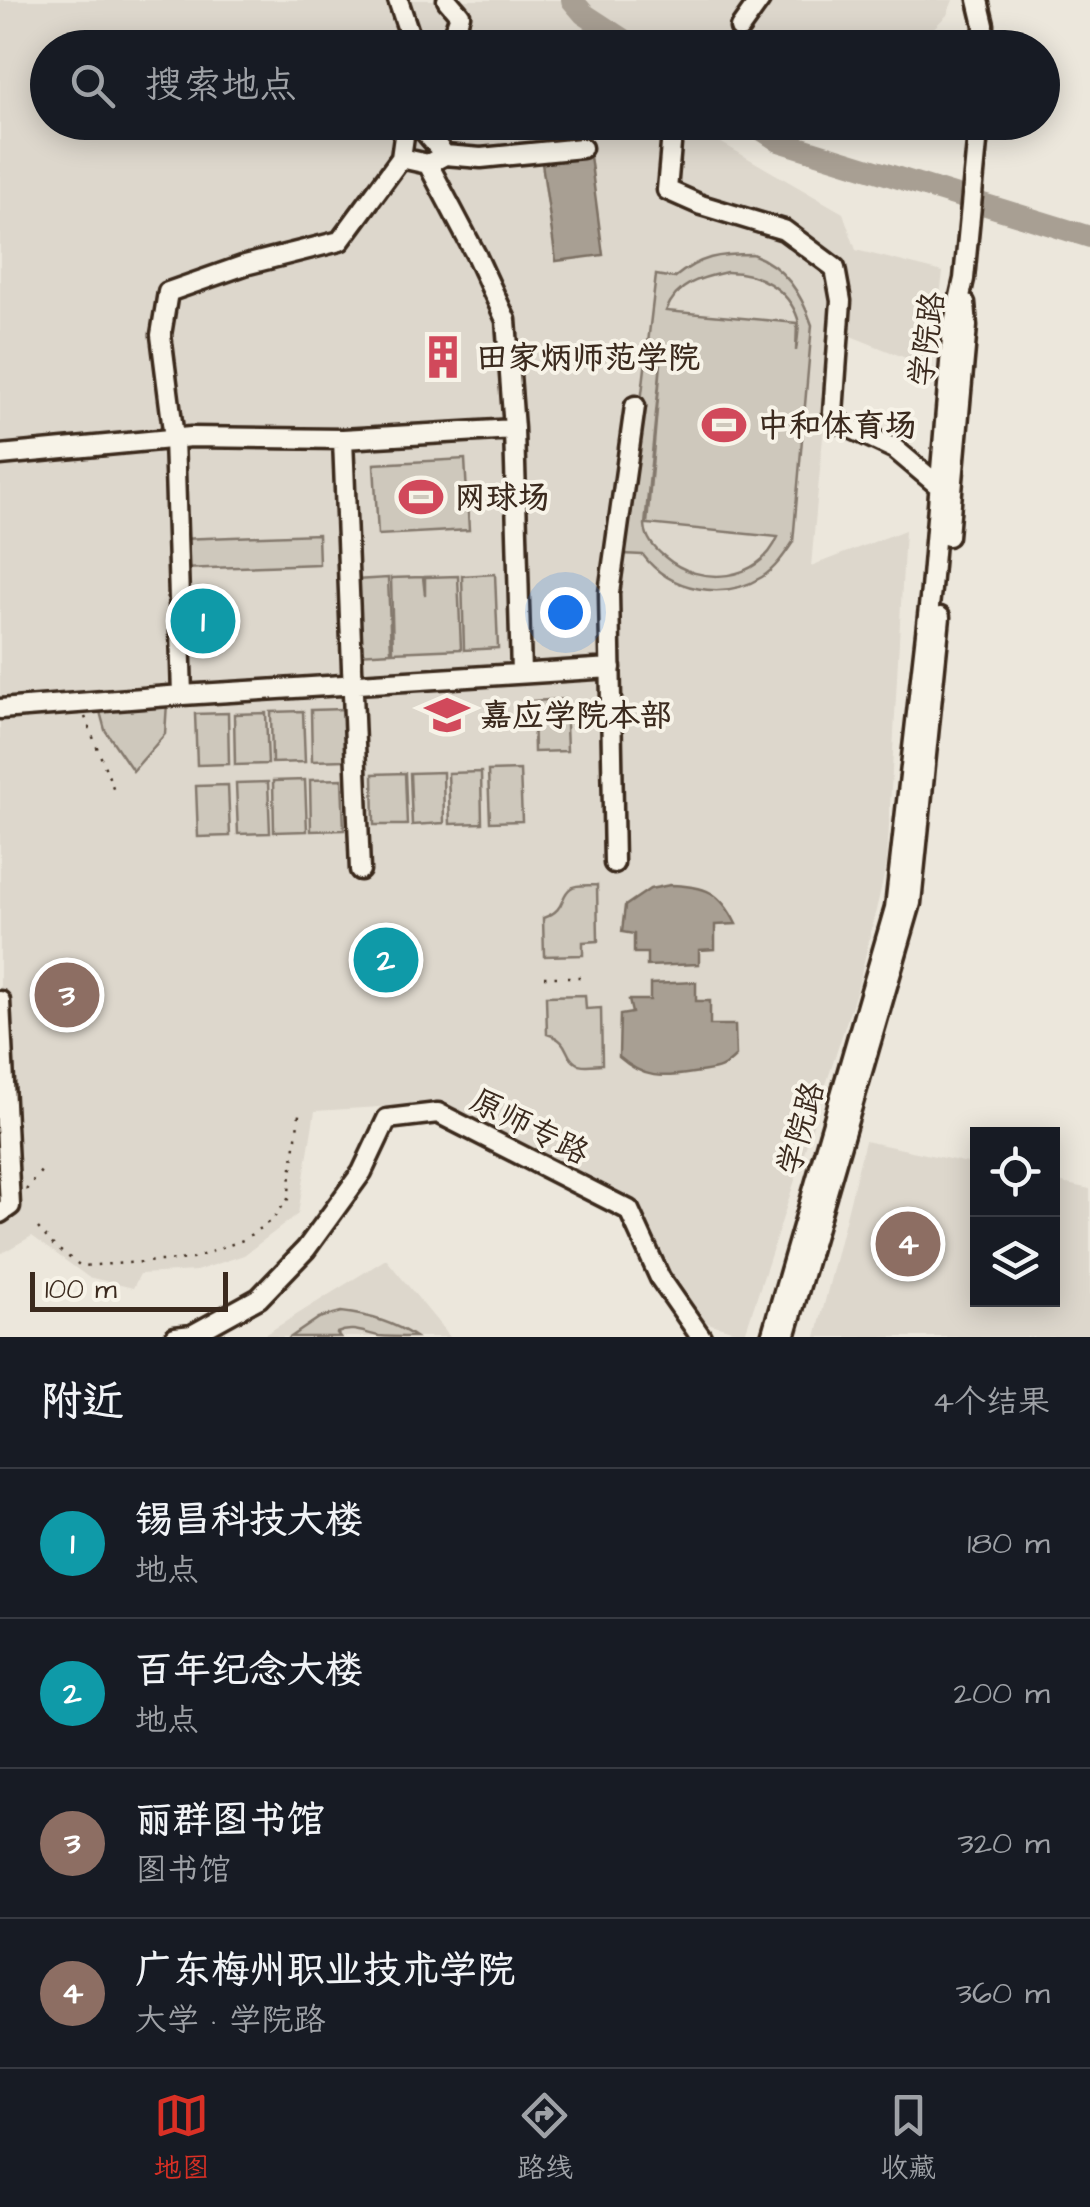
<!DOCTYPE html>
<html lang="zh">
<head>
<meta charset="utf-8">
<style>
	:root { --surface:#171b24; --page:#242831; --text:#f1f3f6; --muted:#9ea1a6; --line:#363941; --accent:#d93025 }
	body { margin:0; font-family:"Architects Daughter","LXGW WenKai TC",sans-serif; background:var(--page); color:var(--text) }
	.controls { position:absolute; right:30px; bottom:30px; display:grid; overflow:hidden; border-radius:0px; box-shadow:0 5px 25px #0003 }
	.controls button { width:90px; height:90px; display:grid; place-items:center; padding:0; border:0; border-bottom:2px solid var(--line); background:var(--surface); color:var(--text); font:50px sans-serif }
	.scale { position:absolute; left:30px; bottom:25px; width:198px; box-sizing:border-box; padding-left:10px; border:5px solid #3b2a1e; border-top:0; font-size:28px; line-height:35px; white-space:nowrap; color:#3b2a1e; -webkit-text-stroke:8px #f7f3e8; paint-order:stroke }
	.you { position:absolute; left:565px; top:612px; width:35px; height:35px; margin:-25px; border:8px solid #fff; border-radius:50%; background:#1a73e8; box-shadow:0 0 0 15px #1a73e833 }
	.badge { display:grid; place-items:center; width:65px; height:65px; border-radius:50%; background:var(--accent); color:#fff; font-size:32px; font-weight:700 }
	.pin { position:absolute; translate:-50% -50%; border:5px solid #fff; box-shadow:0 2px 10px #0006 }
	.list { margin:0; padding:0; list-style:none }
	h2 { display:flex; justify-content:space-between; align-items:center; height:130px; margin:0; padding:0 40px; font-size:42px }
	h2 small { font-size:32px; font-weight:400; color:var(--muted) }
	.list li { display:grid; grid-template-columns:65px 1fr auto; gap:30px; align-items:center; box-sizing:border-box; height:150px; padding:0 40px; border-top:2px solid var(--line) }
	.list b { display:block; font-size:38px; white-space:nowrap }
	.list p { margin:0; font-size:32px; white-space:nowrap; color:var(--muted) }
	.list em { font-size:32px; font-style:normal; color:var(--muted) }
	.icon { flex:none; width:55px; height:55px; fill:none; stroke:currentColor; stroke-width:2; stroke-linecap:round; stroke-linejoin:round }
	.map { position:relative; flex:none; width:1090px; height:1337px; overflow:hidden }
	.search { position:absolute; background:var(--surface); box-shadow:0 5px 25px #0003; left:30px; right:30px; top:30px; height:110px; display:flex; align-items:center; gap:25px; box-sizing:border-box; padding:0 35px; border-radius:55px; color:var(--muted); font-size:38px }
	.sheet { height:730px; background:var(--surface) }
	nav { display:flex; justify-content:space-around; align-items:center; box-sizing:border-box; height:140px; border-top:2px solid var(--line); background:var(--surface); font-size:28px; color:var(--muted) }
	nav a { display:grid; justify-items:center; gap:5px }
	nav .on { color:var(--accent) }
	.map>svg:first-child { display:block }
	.built { fill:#ddd7cc }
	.green { fill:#cec8bc; stroke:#84796d; stroke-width:2.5; fill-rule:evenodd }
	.water { fill:#a89f93; stroke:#7c7064; stroke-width:2.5 }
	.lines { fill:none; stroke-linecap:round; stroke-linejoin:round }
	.river { stroke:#a89f93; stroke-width:22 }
	.minor-casing { stroke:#3b2a1e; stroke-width:25 }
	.path { stroke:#3b2a1e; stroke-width:2.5; stroke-dasharray:2.5 8; stroke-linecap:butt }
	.minor { stroke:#f7f3e8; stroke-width:18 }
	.labels { text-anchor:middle; stroke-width:8; stroke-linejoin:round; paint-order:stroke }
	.street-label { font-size:32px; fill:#3b2a1e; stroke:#f7f3e8 }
	.poi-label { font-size:32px; font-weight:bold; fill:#3b2a1e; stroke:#f7f3e8; text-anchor:start }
</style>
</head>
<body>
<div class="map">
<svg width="1090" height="1337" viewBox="0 0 1090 1337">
	<rect width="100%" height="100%" fill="#ece7dc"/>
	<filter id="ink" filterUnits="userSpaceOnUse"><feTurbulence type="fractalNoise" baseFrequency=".01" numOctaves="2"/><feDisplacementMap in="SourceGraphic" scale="20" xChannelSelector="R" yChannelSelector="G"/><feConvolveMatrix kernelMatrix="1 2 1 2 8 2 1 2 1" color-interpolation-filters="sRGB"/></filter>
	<g filter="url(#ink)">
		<path class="built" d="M0 0H953L947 15 914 47 48 48V122L687 123 843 213 856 250 943 272 931 368 833 329 811 566 905 530 887 863 859 983 745 1334 701 1321 672 1276 639 1204 445 1103 315 1111 298 1214 244 1255 196 1271 140 1274 133 1288 88 1277 32 1236 0 1254Z
			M865 1141 977 1165 978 1300H1052L1053 1181 1090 1189V1337H816Z
			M386 1259 450 1337H261Z"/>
		<path class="green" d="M752 254C785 267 801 293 812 325L793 542C785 554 775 569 762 577 723 601 670 591 643 555L623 554 656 275 674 278C701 256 719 254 752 254ZM727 272C757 272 788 288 798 319 800 328 797 341 796 351L797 323 666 311C677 283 700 278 727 272ZM662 352 647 524 778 537C759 582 700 587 665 557 654 548 646 539 645 525Z
			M465 459 469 530 378 535 374 464Z
			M318 534 319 564 181 569 180 539Z
			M495 574 498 648 464 650 462 576Z
			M458 576 461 649 393 652 391 578 423 577 425 595V577Z
			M388 578 391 652 357 654 355 580Z
			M565 699 567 751 534 752 533 701Z
			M167 703 165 734 133 771 105 730 99 708Z
			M343 709 345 760 312 761 311 710Z
			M303 711 305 762 272 763 271 712Z
			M228 713 229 764 197 765 195 714Z
			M266 713 268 764 235 765 234 714Z
			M520 770 522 821 490 822 488 771Z
			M443 772 444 823 412 825 410 773Z
			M481 772 482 823 450 824 448 773Z
			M405 773 407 825H374L373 774Z
			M342 779 344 830 311 831 310 780Z
			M305 780 307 831 274 832 273 781Z
			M268 782 270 833 238 834 236 783Z
			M228 785 230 836 198 837 196 786Z
			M597 885 598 941 583 942V955L544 956 543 918C567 910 559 896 571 888 576 884 590 886 597 885Z
			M585 995 586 1009 601 1008 602 1064C595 1064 582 1067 576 1063 563 1055 571 1041 547 1034L546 996Z
			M341 1312C368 1315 393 1322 415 1337 404 1337 390 1337 379 1336 363 1333 353 1326 337 1333L340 1337H291L319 1318Z"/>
		<path class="water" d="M590 156 603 255 556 261 542 163Z
			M670 885C705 886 720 891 736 924L715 925V949L699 950V964L647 966V953H634V934L622 932 625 906 650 889Z
			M696 982V1001H710V1025H735L736 1056C720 1072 715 1069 693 1073 662 1078 644 1079 619 1057L620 1015 632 1013 629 1000H650V984Z"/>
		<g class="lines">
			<path class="river" d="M572 0 584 14 636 48
				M750 122 779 141 1090 237"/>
			<g class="minor-casing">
				<path id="minor" d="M398 0 408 30 407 48
					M447 0 460 15 448 48
					M978 0 984 25 983 48
					M740 28 760 0
					M406 122 401 158 428 164 445 155 420 126 408 122
					M673 122 667 190 701 205 784 230 835 268 841 301 833 413 842 424 895 449 940 487
					M445 155 481 158 582 148
					M428 164 476 255 506 320 514 429
					M343 439 360 870
					M0 455 191 437 343 439 514 429 521 673
					M948 536 967 326 965 303
					M182 695 174 438 161 335 168 292 245 265 340 241 401 158
					M0 709 182 695 611 668
					M614 863 609 593 635 406
					M0 1001 10 1206 0 1213
					M175 1337 192 1335 259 1298 306 1249 362 1172 387 1119 438 1113 629 1210 660 1278 701 1337
					M771 1337 895 908 931 589 953 327 964 279 979 122
					M785 1337 911 903 940 617"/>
			</g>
			<path class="path" d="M85 717 116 795
				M544 977H559
				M567 977H583
				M26 1190 42 1170
				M38 1228 55 1247 81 1266 192 1259 243 1240 273 1219 288 1199 300 1107"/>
			<use href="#minor" class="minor"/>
		</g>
	</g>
	<defs>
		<g id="building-bare" transform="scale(3.45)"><path d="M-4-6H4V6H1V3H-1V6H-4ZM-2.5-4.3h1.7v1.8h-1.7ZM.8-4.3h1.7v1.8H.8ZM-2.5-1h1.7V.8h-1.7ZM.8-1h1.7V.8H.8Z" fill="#d1495b" stroke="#f7f3e8" stroke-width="2.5" paint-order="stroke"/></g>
		<g id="stadium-bare" transform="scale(3.45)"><path d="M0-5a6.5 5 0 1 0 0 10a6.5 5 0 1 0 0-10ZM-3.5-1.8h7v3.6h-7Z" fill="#d1495b" stroke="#f7f3e8" stroke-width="2.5" paint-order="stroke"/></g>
		<g id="university-bare" transform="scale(3.45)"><path d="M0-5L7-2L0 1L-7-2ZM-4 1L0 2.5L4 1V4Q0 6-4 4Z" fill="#d1495b" stroke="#f7f3e8" stroke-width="2.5" paint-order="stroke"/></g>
	</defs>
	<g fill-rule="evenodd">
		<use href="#building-bare" x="443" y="357"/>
		<use href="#stadium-bare" x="724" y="425"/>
		<use href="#stadium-bare" x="421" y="497"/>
		<use href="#university-bare" x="447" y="715"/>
	</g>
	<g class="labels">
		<g class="street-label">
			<text transform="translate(926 339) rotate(-82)" y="11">学院路</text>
			<text transform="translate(530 1126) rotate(27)" y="11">原师专路</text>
			<text transform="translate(800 1128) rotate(-74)" y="11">学院路</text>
		</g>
		<g class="poi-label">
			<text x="476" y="368">田家炳师范学院</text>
			<text x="757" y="436">中和体育场</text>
			<text x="454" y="508">网球场</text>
			<text x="480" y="726">嘉应学院本部</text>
		</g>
	</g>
</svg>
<div class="controls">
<button><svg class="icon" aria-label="locate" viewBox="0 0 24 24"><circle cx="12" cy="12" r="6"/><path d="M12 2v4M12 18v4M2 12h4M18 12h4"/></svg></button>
<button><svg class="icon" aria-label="layers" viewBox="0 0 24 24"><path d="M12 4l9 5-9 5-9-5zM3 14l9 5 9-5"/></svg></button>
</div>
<div class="scale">100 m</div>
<div class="you"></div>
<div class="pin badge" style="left:203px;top:621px;background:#0f9aa8">1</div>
<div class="pin badge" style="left:386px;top:960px;background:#0f9aa8">2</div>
<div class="pin badge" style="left:67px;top:995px;background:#8d6e63">3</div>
<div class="pin badge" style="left:908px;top:1244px;background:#8d6e63">4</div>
<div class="search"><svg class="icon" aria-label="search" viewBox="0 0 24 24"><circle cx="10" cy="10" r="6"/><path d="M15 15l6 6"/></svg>搜索地点</div>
</div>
<section class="sheet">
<h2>附近<small>4个结果</small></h2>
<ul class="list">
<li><span class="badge" style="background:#0f9aa8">1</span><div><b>锡昌科技大楼</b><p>地点</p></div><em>180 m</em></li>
<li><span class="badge" style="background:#0f9aa8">2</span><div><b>百年纪念大楼</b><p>地点</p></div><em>200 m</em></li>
<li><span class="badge" style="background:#8d6e63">3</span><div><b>丽群图书馆</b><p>图书馆</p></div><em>320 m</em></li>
<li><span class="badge" style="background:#8d6e63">4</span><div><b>广东梅州职业技术学院</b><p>大学 · 学院路</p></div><em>360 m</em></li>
</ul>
</section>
<nav>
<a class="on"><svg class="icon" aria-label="map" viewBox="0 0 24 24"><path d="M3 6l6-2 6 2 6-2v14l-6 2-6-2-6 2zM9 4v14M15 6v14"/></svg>地图</a>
<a><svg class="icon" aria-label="directions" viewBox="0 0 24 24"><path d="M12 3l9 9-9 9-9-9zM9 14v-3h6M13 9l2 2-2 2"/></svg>路线</a>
<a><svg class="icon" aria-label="saved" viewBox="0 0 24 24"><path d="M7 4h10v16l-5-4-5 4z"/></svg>收藏</a>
</nav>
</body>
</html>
